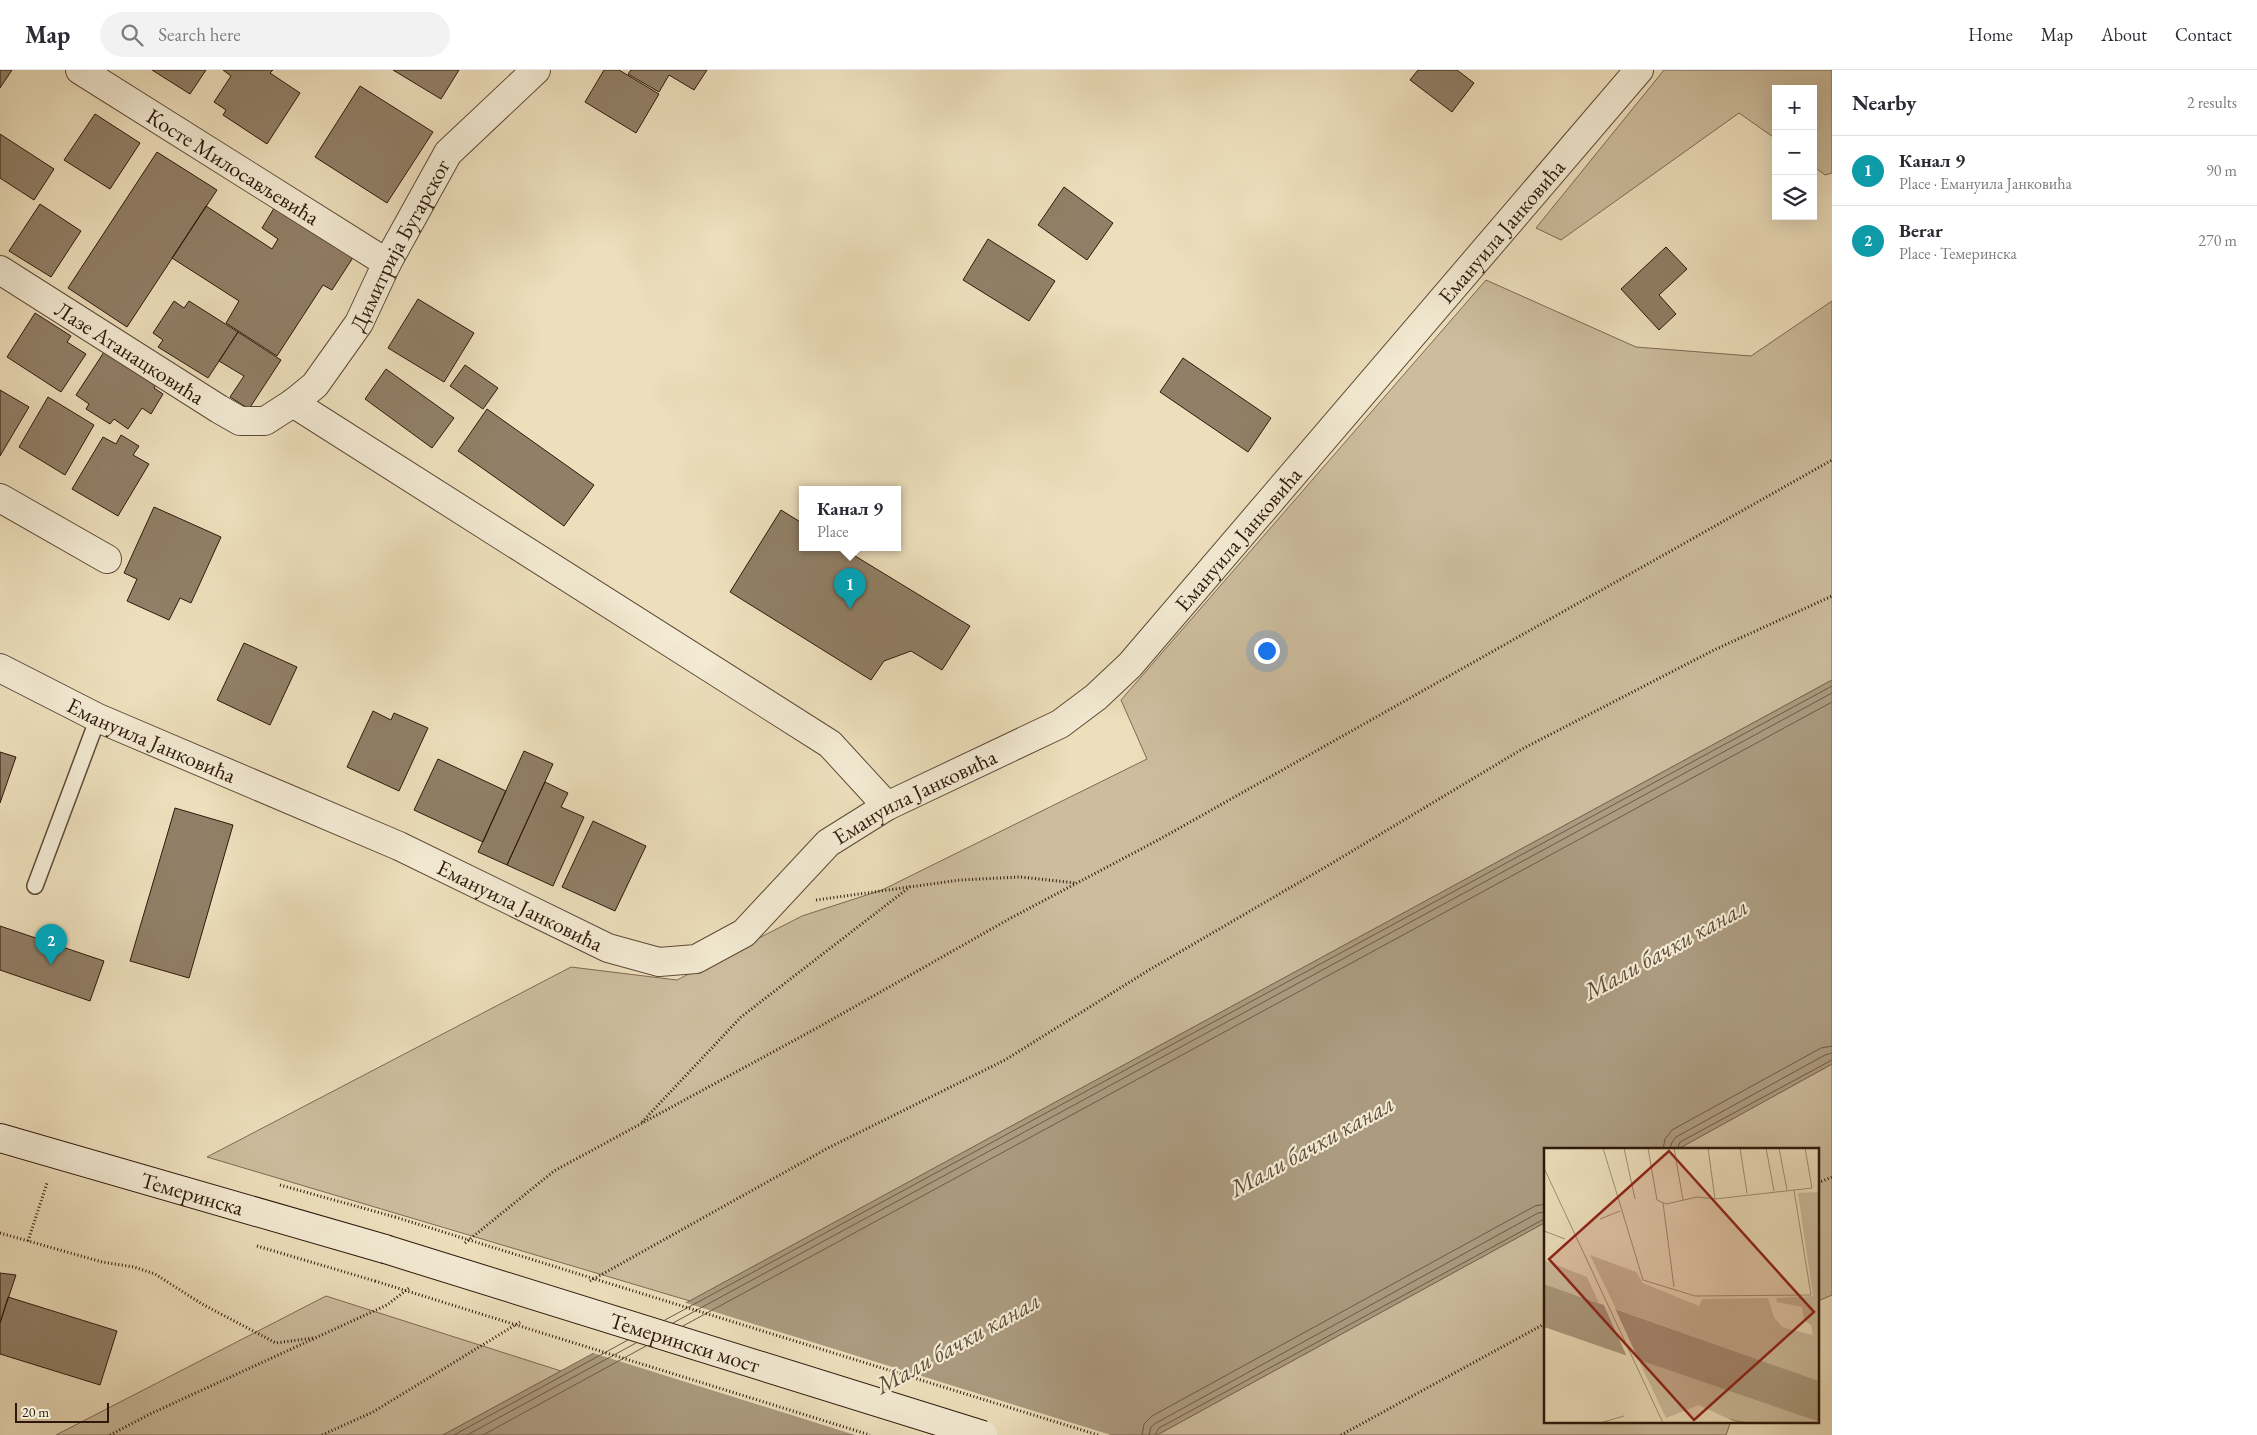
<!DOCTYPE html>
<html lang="en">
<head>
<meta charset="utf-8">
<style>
	:root { --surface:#fff; --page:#f2f2f3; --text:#2b2b33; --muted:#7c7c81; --line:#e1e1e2; --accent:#8f2418 }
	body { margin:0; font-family:"EB Garamond",serif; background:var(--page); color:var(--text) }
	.controls { position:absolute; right:15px; top:15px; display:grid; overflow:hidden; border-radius:0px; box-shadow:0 5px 20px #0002 }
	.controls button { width:45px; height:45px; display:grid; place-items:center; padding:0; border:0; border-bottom:1px solid var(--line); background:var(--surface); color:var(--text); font:25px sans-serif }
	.scale { position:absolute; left:15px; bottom:12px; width:94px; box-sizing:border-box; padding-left:5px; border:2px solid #2e180b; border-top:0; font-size:14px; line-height:18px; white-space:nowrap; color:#2e180b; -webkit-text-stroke:4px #f3ead3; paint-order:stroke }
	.you { position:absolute; left:1266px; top:580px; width:18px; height:18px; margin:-12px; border:4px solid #fff; border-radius:50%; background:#1a73e8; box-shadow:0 0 0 8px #1a73e833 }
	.badge { display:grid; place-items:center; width:32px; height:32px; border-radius:50%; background:var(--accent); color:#fff; font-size:16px; font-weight:700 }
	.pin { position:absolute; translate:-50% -41px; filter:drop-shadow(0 1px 2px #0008) }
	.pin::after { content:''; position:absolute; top:26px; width:18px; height:15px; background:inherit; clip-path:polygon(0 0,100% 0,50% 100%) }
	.popup { position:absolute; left:799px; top:416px; width:102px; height:65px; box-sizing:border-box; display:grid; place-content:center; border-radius:0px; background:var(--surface); filter:drop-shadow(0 1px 4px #0005); font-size:16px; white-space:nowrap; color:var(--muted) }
	.popup b { font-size:19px; color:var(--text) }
	.popup::after { content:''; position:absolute; left:50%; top:100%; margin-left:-10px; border:10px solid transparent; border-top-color:var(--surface) }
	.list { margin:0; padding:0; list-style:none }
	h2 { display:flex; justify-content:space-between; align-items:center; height:65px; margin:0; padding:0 20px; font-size:21px }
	h2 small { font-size:16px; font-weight:400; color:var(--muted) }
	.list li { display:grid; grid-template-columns:32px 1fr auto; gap:15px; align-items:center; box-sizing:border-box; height:70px; padding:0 20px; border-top:1px solid var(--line) }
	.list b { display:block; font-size:19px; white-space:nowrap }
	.list p { margin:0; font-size:16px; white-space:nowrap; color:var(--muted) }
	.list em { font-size:16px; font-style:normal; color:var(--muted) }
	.icon { flex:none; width:28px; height:28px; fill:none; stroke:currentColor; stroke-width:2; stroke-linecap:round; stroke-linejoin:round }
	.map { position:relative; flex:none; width:1832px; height:1365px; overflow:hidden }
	header { display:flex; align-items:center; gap:30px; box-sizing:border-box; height:70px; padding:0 25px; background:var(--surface); border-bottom:1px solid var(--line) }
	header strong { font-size:24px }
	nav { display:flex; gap:28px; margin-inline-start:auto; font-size:18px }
	.search { width:350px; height:45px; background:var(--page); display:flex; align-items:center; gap:12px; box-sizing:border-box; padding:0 18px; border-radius:28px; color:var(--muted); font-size:19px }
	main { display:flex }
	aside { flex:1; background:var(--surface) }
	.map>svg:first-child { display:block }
	.green { fill:#cdbd9e; stroke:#7e6a54 }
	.water { fill:#ac9b80; stroke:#7a6751 }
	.pier { fill:#eddfbc }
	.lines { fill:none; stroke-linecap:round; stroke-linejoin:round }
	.shore { stroke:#6d5a46; stroke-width:1 }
	.building { fill:#917f67; stroke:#2e180b }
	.service-casing { stroke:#5e4a37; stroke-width:18 }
	.minor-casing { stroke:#5e4a37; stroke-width:30 }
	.secondary-casing { stroke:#2e180b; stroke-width:30 }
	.path { stroke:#2e180b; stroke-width:3; stroke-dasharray:1 2.5; stroke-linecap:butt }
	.service { stroke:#f3ead3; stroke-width:15 }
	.minor { stroke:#f3ead3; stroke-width:28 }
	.secondary { stroke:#f3ead3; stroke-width:28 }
	.secondary-bridge-casing { stroke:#2e180b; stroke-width:30; stroke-linecap:butt }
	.path-bridge { stroke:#2e180b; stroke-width:3; stroke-dasharray:1 2.5; stroke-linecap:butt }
	.secondary-bridge { stroke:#f3ead3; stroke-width:28 }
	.labels { text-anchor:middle; stroke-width:4.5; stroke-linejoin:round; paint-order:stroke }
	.street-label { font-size:22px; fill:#2e180b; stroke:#f3ead3 }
	.water-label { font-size:24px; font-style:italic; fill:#604c3a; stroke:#f3ead3 }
	.inset-road { fill:none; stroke:#a18f75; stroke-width:1 }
	.view { fill:#8f2418; fill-opacity:0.15; stroke:#8f2418; stroke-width:2.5 }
	.inset-edge { fill:none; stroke:#2e180b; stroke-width:2.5 }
</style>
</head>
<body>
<header>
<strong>Map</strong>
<div class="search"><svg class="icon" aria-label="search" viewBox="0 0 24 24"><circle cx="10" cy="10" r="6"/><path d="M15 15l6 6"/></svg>Search here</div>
<nav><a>Home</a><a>Map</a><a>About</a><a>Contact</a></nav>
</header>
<main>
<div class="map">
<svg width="1832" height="1365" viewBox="0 0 1832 1365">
	<rect width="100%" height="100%" fill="#eddfbc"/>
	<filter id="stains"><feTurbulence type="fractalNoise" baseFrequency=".004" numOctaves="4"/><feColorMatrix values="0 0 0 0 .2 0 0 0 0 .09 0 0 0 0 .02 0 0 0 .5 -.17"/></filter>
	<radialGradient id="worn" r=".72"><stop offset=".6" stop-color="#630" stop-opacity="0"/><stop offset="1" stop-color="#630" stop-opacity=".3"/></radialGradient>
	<path class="green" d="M1664 0H1832V103L1825 105 1813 96V19H1776V69L1739 43 1561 170 1536 158Z
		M1486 210 1636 277 1751 286 1832 231V610L690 1231 207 1087 571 897 677 910 802 846 882 820 1147 689 1121 630Z
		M1832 994V1225L1818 1231V1079H1678Z
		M1546 1152V1351H1731L1726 1365H1157Z
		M326 1226 561 1301 443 1365H56Z"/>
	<path class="water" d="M1832 610V994L1678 1079H1546V1152L1157 1365H443Z"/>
	<path class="pier" d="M683 1232 1111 1365H855L590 1282Z"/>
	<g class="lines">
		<path class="shore" d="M1663 1079 1665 1069 1672 1060 1821 978 1832 976
			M1670 1079 1672 1072 1676 1067 1825 985 1832 983
			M1677 1079 1680 1072 1832 990
			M665 1250 1832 616
			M673 1253 1832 623
			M683 1256 1832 632
			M454 1365 628 1270
			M467 1365 636 1273
			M483 1365 646 1276
			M1142 1365 1144 1354 1152 1346 1535 1136 1546 1134
			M1149 1365 1151 1357 1156 1353 1538 1143 1546 1142
			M1155 1365 1159 1358 1546 1148"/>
	</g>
	<path class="building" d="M0 0H12L0 18Z
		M152 0H206L190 24Z
		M273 0 270 3 300 23 267 74 223 45 226 40 214 32 231 6 223 0Z
		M393 0H459L441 29Z
		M604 0H619L659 24 636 63 585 32Z
		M631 0H707L694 20 669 5 659 22 628 4Z
		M1418 0H1457L1474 13 1452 42 1410 10Z
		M360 16 433 62 387 133 315 87Z
		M95 44 140 73 110 119 64 90Z
		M0 64 54 99 34 130 0 108Z
		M157 82 217 120 127 257 68 218Z
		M1064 117 1113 153 1087 190 1038 155Z
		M40 134 81 161 51 207 9 181Z
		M276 135 354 186 332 220 323 215 277 286 226 253 239 231 172 188 206 136 272 179 278 169 262 158Z
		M988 169 1055 211 1029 251 963 210Z
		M1666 177 1687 199 1659 225 1676 244 1659 260 1621 219Z
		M418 229 474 263 444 312 388 278Z
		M174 231 184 238 189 231 238 262 208 308 158 277 163 270 153 263Z
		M35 243 71 266 67 272 86 284 61 322 7 287Z
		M238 262 281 290 249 339 230 327 244 306 219 291Z
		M106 279 158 312 154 318 163 324 151 344 142 338 128 359 114 349 110 354 86 339 89 334 76 325Z
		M1183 288 1271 348 1248 382 1160 322Z
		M465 295 498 318 483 339 450 316Z
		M386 299 454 348 432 378 365 329Z
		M0 320 29 337 0 386Z
		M48 327 94 355 65 405 19 377Z
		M487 339 594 415 564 456 458 381Z
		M121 365 139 376 133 385 149 394 118 446 72 419 103 367 116 374Z
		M154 437 221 467 191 533 180 528 169 550 127 531 137 509 124 503Z
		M781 440 802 453V478H842L970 556 942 600 911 581 884 591 871 610 730 522Z
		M244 573 297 597 270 655 217 630Z
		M373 641 391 650 394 643 428 658 399 721 347 697Z
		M524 681 553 694 507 795 478 782Z
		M0 682 16 687 0 733Z
		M438 689 506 721 483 772 414 740Z
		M545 712 568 723 561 737 584 747 553 816 507 795Z
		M175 738 233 755 189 908 130 891Z
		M593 751 646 776 615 841 562 817Z
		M0 856 104 891 90 931 0 900Z
		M0 1203 16 1205 0 1253Z
		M8 1227 117 1261 100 1315 0 1284V1253Z"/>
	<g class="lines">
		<g class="service-casing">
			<path id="service" d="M35 816 98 648"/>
		</g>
		<g class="minor-casing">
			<g id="minor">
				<path id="s1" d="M80 0 387 193"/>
				<path id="s2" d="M0 200 219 339 240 351H265L293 333 315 315 359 253 387 193 448 83 536 0"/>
				<path d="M293 333 830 674 887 736"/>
				<path d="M0 428 107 489"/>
				<path id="s3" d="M0 598 98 648 399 776 608 878 659 892 696 889 744 863 828 773 887 736 1060 654 1096 627 1130 595 1639 0"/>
			</g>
		</g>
		<g class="secondary-casing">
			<g id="secondary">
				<path id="s4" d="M0 1068 385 1179"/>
			</g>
		</g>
		<path class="path" d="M816 830 960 810 1020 807 1076 813
			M642 1052 741 947 911 816
			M1818 1113 1832 1107
			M280 1115 395 1147
			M0 1163 102 1192 134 1197 155 1204 202 1234 276 1273 313 1268
			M28 1171 47 1113
			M465 1173 554 1101 817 958 1009 849 1160 769 1832 390
			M257 1176 375 1211
			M590 1211 828 1078 1005 990 1149 900 1334 792 1524 678 1714 580 1832 526
			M110 1365 150 1344 387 1235 409 1218
			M322 1365 373 1342 520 1252
			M1341 1365 1546 1253"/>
		<use href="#service" class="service"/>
		<use href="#minor" class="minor"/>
		<use href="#secondary" class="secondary"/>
		<g class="secondary-bridge-casing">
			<g id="secondary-bridge">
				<path id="s5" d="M385 1179 983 1365"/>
			</g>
		</g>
		<path class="path-bridge" d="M395 1147 1098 1365
			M375 1211 870 1365"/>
		<use href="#secondary-bridge" class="secondary-bridge"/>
	</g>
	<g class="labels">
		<g class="street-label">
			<text dy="8" stroke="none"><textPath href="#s1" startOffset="181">Косте Милосављевића</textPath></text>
			<text dy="8" stroke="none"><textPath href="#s3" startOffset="1861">Емануила Јанковића</textPath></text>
			<text dy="8" stroke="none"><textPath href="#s2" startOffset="534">Димитрија Бугарског</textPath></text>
			<text dy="8" stroke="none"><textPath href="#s2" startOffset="154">Лазе Атанацковића</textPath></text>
			<text dy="8" stroke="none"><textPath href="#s3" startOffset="1456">Емануила Јанковића</textPath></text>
			<text dy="8" stroke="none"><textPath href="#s3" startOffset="168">Емануила Јанковића</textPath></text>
			<text dy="8" stroke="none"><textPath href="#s3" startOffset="1036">Емануила Јанковића</textPath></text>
			<text dy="8" stroke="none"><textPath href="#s3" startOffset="572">Емануила Јанковића</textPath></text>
			<text dy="8" stroke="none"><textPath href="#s4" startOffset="200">Темеринска</textPath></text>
			<text dy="8" stroke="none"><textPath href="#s5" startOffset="314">Темерински мост</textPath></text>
		</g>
		<g class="water-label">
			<text transform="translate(1666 879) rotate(-29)" y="8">Мали бачки канал</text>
			<text transform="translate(1312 1076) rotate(-29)" y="8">Мали бачки канал</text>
			<text transform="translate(958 1273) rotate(-29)" y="8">Мали бачки канал</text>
		</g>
	</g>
	<g transform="translate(1544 1078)">
		<rect width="275" height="275" fill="#eddfbc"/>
		<path d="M275 44V233L72 161 46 107 92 124 99 135 155 158 158 151 224 150 230 169 238 179 269 187 267 177 260 172 258 159 233 154 232 150 269 148 254 45ZM0 112 43 129 55 155 0 136ZM94 211 266 271 275 275H193L155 257 122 270Z" fill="#cdbd9e"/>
		<path d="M0 136 275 233V274L0 179Z" fill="#ac9b80"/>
		<path d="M58 153 70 158 96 215 84 211Z" fill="#eddfbc"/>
		<path class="inset-road" d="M59 0 99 132 151 148 267 147 250 42M80 0 91 51M104 0 113 52 122 56 153 49 171 51 268 40 261 0M130 0 139 52M164 0 171 51M196 0 203 45M222 0 230 43M235 0 243 42M0 20 119 275M119 55 130 139M56 71 76 63M0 83 21 91M186 271 202 275M56 275 80 268"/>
		<path class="view" d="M125 3 270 164 150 272 5 111Z"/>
		<rect width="275" height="275" class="inset-edge"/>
	</g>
	<rect width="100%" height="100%" filter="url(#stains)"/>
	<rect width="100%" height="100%" fill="url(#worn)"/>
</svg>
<div class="controls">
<button>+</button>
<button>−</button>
<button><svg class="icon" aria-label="layers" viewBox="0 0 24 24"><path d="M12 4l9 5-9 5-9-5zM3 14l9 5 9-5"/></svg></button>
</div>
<div class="scale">20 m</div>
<div class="you"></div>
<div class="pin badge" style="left:850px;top:539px;background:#0f9aa8">1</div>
<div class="popup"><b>Канал 9</b>Place</div>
<div class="pin badge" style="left:51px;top:895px;background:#0f9aa8">2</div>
</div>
<aside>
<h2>Nearby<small>2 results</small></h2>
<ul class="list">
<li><span class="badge" style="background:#0f9aa8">1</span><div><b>Канал 9</b><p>Place · Емануила Јанковића</p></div><em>90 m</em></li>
<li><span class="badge" style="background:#0f9aa8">2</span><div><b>Berar</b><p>Place · Темеринска</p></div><em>270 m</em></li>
</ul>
</aside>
</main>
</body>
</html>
